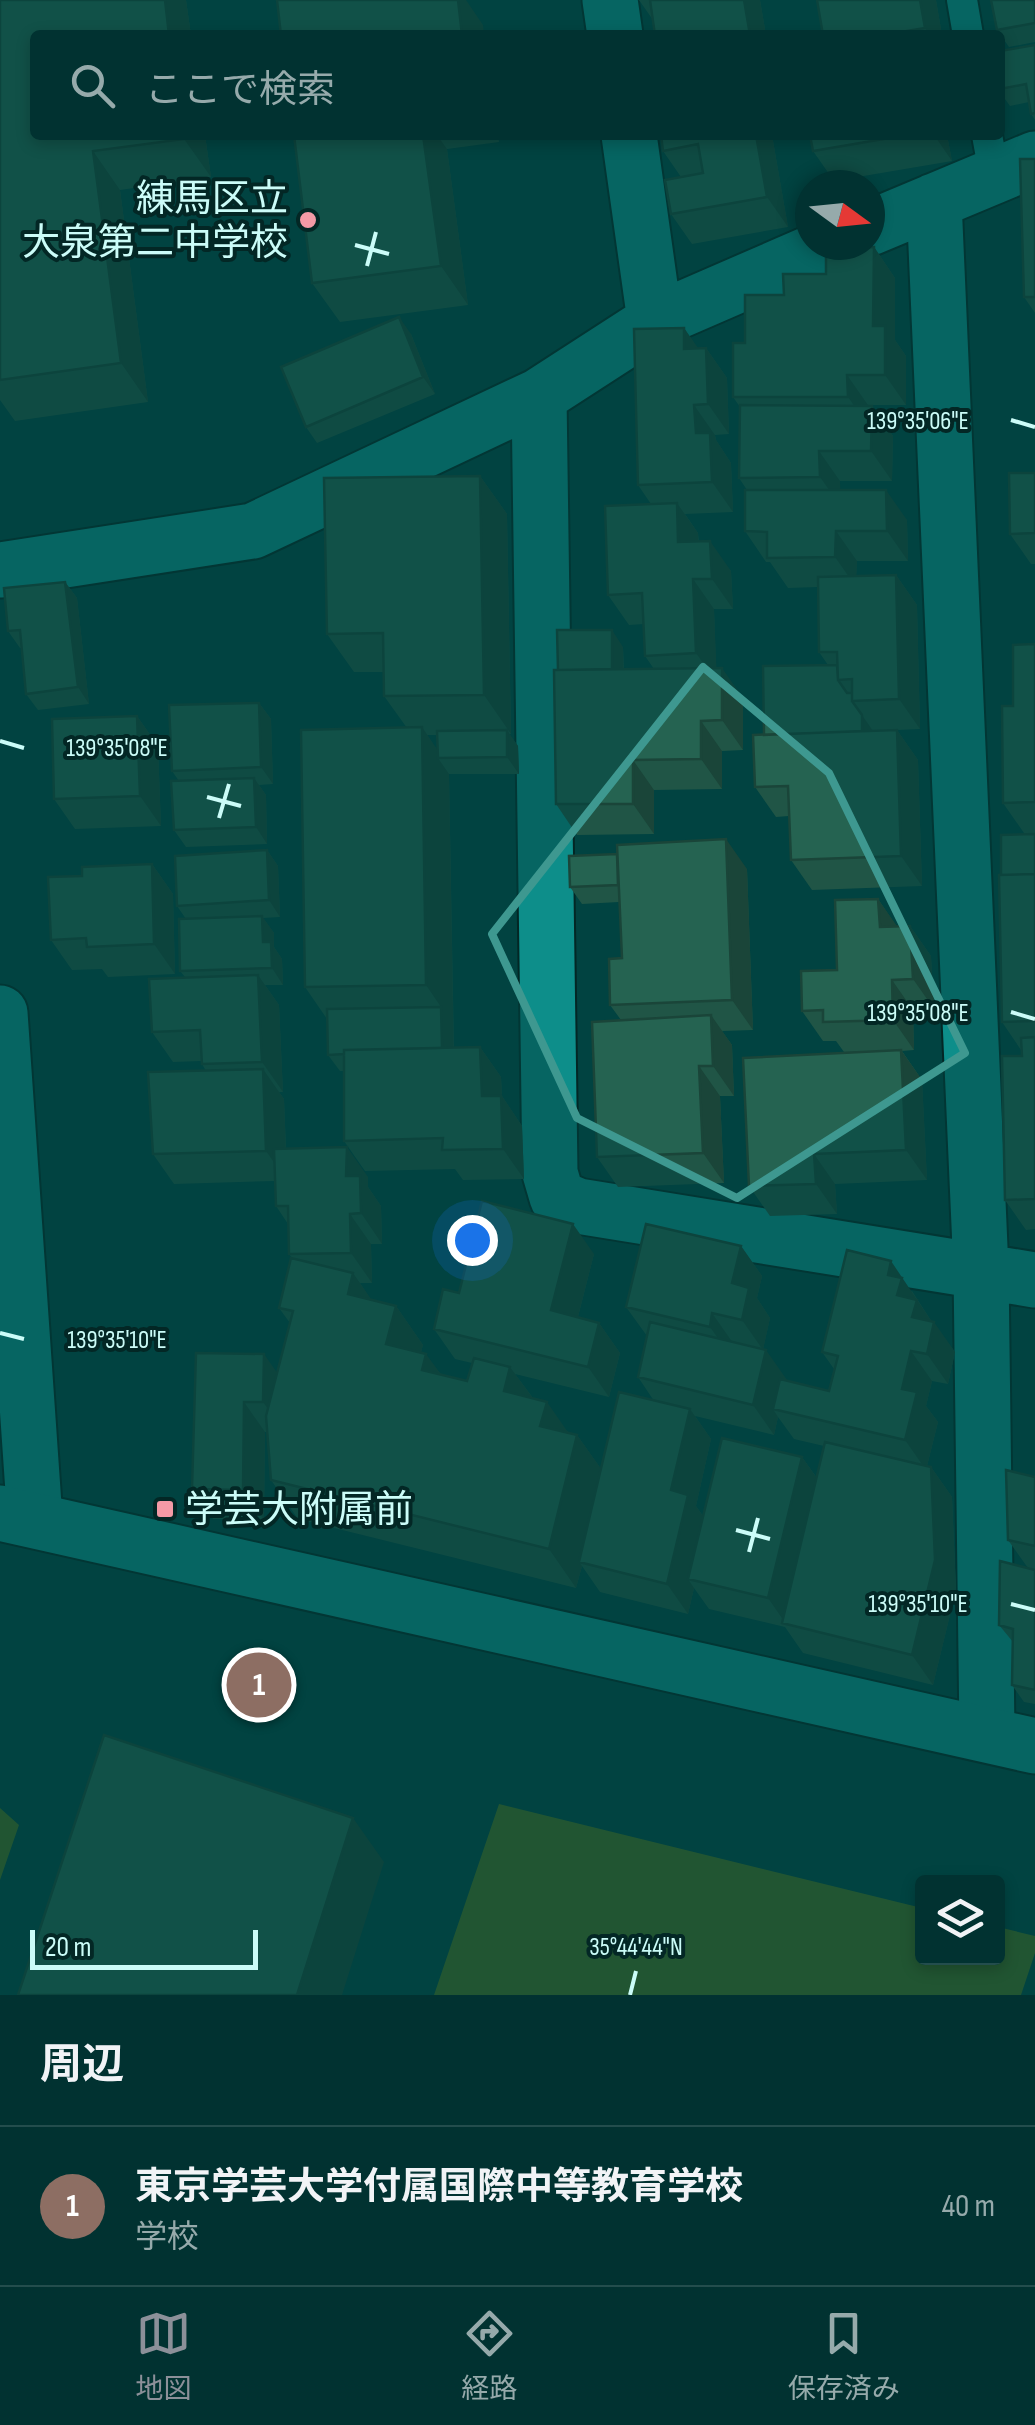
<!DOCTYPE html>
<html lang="ja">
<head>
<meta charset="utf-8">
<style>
	:root { --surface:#013231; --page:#0b3a39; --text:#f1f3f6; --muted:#96aaab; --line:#234d4d; --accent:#8c9099 }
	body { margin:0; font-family:"Sofia Sans Condensed","Noto Sans JP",sans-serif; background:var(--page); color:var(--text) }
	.controls { position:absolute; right:30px; bottom:30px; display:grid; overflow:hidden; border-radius:10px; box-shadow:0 5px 15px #0003 }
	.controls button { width:90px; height:90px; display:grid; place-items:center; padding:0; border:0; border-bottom:2px solid var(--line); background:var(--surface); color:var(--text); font:50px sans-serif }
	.compass { position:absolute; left:795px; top:170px; width:90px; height:90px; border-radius:50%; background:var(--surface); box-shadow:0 5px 15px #0003; rotate:105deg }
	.scale { position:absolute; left:30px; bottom:25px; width:228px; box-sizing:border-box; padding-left:10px; border:5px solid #cbfcf8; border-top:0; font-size:28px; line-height:35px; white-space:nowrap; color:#cbfcf8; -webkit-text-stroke:8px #032725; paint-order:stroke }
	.you { position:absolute; left:472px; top:1240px; width:35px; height:35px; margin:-25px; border:8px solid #fff; border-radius:50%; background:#1a73e8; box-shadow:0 0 0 15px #1a73e833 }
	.badge { display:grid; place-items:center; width:65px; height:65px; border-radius:50%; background:var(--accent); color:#fff; font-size:32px; font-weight:700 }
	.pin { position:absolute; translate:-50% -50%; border:5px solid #fff; box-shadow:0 2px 10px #0006 }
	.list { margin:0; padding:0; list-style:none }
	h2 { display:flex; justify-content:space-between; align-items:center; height:130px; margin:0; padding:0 40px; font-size:42px }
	h2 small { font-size:32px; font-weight:400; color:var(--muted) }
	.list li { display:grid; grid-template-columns:65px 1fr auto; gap:30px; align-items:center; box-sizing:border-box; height:160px; padding:0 40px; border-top:2px solid var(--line) }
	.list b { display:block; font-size:38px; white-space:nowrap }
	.list p { margin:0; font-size:32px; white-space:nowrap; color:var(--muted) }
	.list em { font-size:32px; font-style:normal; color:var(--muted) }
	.icon { flex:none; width:55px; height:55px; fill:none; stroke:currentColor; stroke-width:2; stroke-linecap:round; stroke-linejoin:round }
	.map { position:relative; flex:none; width:1035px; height:1995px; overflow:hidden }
	.search { position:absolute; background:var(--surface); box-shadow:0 5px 15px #0003; left:30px; right:30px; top:30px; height:110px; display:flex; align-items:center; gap:25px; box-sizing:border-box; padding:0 35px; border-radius:10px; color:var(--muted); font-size:38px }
	.sheet { height:290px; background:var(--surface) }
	nav { display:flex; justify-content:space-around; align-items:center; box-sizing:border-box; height:140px; border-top:2px solid var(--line); background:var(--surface); font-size:28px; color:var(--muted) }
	nav a { display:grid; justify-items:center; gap:5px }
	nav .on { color:var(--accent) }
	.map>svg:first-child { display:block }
	.garden { fill:#486b21 }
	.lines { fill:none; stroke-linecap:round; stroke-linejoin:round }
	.lane-casing { stroke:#032725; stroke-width:34 }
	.street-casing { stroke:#032725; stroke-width:59 }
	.secondary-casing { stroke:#032725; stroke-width:59 }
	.lane { stroke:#0d8e8a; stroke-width:30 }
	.street { stroke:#0d8e8a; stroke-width:55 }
	.secondary { stroke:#0d8e8a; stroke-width:55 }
	.wall { fill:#205546; fill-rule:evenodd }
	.shaded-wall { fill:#1a4539 }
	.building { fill:#256351; stroke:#1a4539; stroke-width:2.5 }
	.marked { fill:none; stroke:#3e9890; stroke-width:8; stroke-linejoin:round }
	.ticks { fill:none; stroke:#cbfcf8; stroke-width:4 }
	.poi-dot { fill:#f49aa6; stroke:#032725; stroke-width:4 }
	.labels { text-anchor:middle; stroke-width:8; stroke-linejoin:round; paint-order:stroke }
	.poi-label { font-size:38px; fill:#cbfcf8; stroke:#032725; text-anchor:end }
	.ticks-label { font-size:25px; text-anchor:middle; fill:#cbfcf8; stroke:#032725; stroke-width:8; stroke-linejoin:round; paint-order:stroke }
</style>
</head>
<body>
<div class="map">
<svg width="1035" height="1995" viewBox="0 0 1035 1995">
	<rect width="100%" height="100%" fill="#014341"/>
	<path class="garden" d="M499 1804 922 1908V1958H998V1927L1035 1936V1953L1021 1995H434Z
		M0 1808 19 1825 0 1880Z"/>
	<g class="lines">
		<g class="lane-casing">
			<path id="lane" d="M962 0 968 35
				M987 135 994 173"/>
		</g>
		<g class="street-casing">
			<path id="street" d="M610 0 615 35
				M629 135 655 321
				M934 201 981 1270 987 1733
				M870 228 1035 159
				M539 396 550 1173 557 1197 578 1206 1035 1280
				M0 570 253 531 539 396 655 321 830 245
				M0 1013 35 1520"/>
		</g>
		<g class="secondary-casing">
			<path id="secondary" d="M0 1513 1035 1746"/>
		</g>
		<use href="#lane" class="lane"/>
		<use href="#street" class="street"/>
		<use href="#secondary" class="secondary"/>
	</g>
	<path class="wall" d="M0 0H186L191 35H35V135H205L211 177 120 190 148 402 15 421 0 400Z
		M639 0H760L766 35H655L653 20Z
		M936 0 942 35H823Z
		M1035 0V42L1009 47 997 30Z
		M1035 45V120L1031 114 1029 102 1010 106 1000 92V51Z
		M294 135H498L499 142 447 149 468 305 340 322 312 283Z
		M661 135H772L788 227 692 244 671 214 681 177 663 151Z
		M810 135H947L952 161 834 181 813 151Z
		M1035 159V313L1024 297Z
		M874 247 895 278V340L906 356V405H868L872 406 893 436 892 481H840V490L907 520 908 561H857L856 576 896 575 917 605 920 729 897 730 918 760 922 886 812 890 791 860 789 816 776 817 755 787 764 735 828 665 819 652 818 587 788 588 770 562H766L745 531 747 490 739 478 740 407 733 397 745 343 826 274Z
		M684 328 698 349 706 348 727 378 729 434 715 435 716 440 731 463 733 512 685 514 698 533 699 542 731 571 733 609H714L716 668 743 698V750L722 751V789L654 790V834L577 835 556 804 558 670 623 647 624 669H654L645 656 644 624 629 625 608 595 651 504 638 485Z
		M411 334 435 394 317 443 306 427Z
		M1035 473V564H1031L1010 534Z
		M480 476 507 514 511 734H509L518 746 519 774H449L454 1048 480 1047 501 1077 502 1096 522 1126 524 1179 463 1180 455 1169 365 1171 344 1141V1071H340L328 1055 327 1019 305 987 407 728 384 696V672H354L327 634ZM427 735H437V750Z
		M65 582 77 598 89 704 38 710 26 694 22 648H20L8 631Z
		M1035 644V833H1024L1003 803 1013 706Z
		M259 703 271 719 273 784 259 785 266 795 267 844 186 847 174 830 179 781 172 771Z
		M137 716 158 746 161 826 75 829 54 799Z
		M1035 834V1229L1026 1230 1005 1200 1022 1056 1021 1050 1002 1022Z
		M267 850 278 866 280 917 263 918 274 933V947L282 959 283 985H265L279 1005 283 1092H279L284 1099 286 1148 368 1177V1187L381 1206 382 1244H371L372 1283H360L371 1300 396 1306 423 1345 421 1352 441 1374 467 1381 472 1363 455 1359 434 1329 459 1293 594 1254 578 1317 599 1323 620 1353 609 1397 515 1374 533 1398 568 1432 577 1435 601 1469 654 1401 638 1377 647 1336 626 1307 741 1246 762 1276 757 1298 770 1318 763 1349 787 1381 829 1391 834 1369 822 1352 912 1291 932 1322 955 1352 948 1384 932 1381 926 1406 938 1422 927 1466 931 1467 952 1497 956 1590 933 1685 803 1653 785 1627 709 1609 694 1588 688 1614 600 1592 582 1566 576 1588 298 1519 271 1480 267 1432H265L264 1520 213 1519 192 1489 196 1353 277 1373 290 1323 279 1308 292 1258 289 1254 288 1224 276 1206 275 1181 174 1184 153 1154 206 1071 202 1064 201 1061 173 1062 152 1032 185 977 180 971 186 919 177 906ZM695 1416 774 1435 778 1417 794 1439 824 1446 817 1478 802 1457 703 1516 696 1506 711 1439Z
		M152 864 173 894 175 974 108 977 102 969 72 970 51 940 82 876Z
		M747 869 753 1030 722 1031 732 1045 734 1096H720L724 1183 618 1187 597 1157 621 1020 610 1005 622 958 619 902 582 904 570 887Z
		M878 899 897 927 910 926 931 956 934 1009 913 1010 914 1050 902 1051 922 1080 927 1180 835 1184 837 1214 770 1216 749 1186 892 1051 844 1052 836 1041H823L802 1011 837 970Z
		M1035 1477V1704L1024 1702 1012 1685 1013 1642 999 1625 1028 1568 1008 1540Z"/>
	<path class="shaded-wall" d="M165 0H186L191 35H169Z
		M458 0H466L483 25 484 35H462Z
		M744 0H760L766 35H750Z
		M920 0H936L942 35H930L925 28Z
		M183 135H205L211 177 184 139Z
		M423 135H437L447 149 468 305 441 266Z
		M756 135H772L788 227 767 197Z
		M934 135H947L952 161Z
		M93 151 120 190 148 402 121 363Z
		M874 247 895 278V340L906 356V405L885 375 873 326Z
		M399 317 411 334 435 394 423 377Z
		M684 328 705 358 684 349Z
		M706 348 727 378 729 434 708 404Z
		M847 375 868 405 869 427 848 397Z
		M694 405 715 435 716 440 731 463 733 512 712 482 696 433Z
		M872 406 893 436 892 481 871 451Z
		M819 451 840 481 841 507 820 477Z
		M480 476 507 514 511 734 484 695Z
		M886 490 907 520 908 561 887 531Z
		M677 503 698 533 699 572 678 542Z
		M836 531 857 561 856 587 835 557Z
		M710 541 731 571 733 609 712 579Z
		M896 575 917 605 920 729 899 699Z
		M693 579 714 609 717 683 696 653Z
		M65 582 77 598 89 704 78 687Z
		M612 630 623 647 624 694 612 677Z
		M722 668 743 698V750L722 720Z
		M259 703 271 719 273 784 261 767Z
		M862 715 873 731 862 733Z
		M137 716 158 746 161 826 140 796Z
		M701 721 722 751V789L701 759Z
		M422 727 443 758H438L449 774 454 1069 442 1052 441 1007 426 985Z
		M507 730 518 746 519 774 507 757Z
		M897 730 918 760 922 886 901 856Z
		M633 760 654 790V834L633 804Z
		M254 778 266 795 267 844 256 827Z
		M726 839 747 869 753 1030 732 1000Z
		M267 850 278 866 280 917 269 900Z
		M152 864 173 894 175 974 154 944Z
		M878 899 899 929 880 927Z
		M262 916 274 933V947L282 959 283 985 272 968 263 942Z
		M910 926 931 956 934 1009 913 979Z
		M258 975 279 1005 283 1092 262 1062Z
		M892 980 913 1010 914 1050 893 1020Z
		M711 1015 732 1045 734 1096 713 1066Z
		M480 1047 501 1077 502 1096 522 1126 524 1179 503 1149 482 1096Z
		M901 1050 922 1080 927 1180 906 1150Z
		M699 1066 720 1096 724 1183 703 1153Z
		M263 1069 284 1099 287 1181 266 1151Z
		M347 1147 368 1177V1187L381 1206 382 1244 361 1213 346 1176Z
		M814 1154 835 1184 837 1214 816 1184Z
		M350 1214 371 1244 372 1283 351 1253Z
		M573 1224 594 1254 572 1340 551 1310Z
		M741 1246 762 1276 757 1298 770 1318 763 1350 742 1320 732 1283Z
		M891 1261 934 1325V1322L955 1352 948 1384 927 1354 897 1295 888 1275Z
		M353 1273 380 1312 348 1294Z
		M396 1306 423 1345 413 1383 386 1344Z
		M712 1313 733 1343 731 1357 710 1327Z
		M599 1323 620 1353 609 1397 588 1367Z
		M766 1350 787 1380 780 1411 773 1409 778 1417 774 1435 753 1405Z
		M911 1351 932 1381 926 1406 938 1422 926 1470 905 1440 902 1389Z
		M264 1354 285 1384 284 1432 263 1402Z
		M426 1354 454 1392 422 1370Z
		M510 1367 538 1405 504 1391Z
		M244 1402 265 1432 264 1520 243 1490Z
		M547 1402 574 1441 540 1426Z
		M690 1409 711 1439 696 1506 709 1525 688 1579 694 1588 688 1614 667 1584 671 1490Z
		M577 1435 604 1473 579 1562 582 1566 576 1588 549 1549Z
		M802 1457 823 1487 786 1624 768 1598Z
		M931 1467 952 1497 956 1590 933 1685 912 1655Z
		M353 1818 384 1862 342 1995H297Z"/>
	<path class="building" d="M0 0H165L169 35H35V135H183L184 139 93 151 121 363 0 380Z
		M277 0H458L462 35H281Z
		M650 0H744L750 35H655Z
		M817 0H920L925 28 883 35H823Z
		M991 0H1035V23L997 30Z
		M1035 45V113L1031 114 1026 84 1000 89V51Z
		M294 135H423L441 266 312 283Z
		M661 135H756L767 197 671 214 665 180 703 173 698 144 663 151Z
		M810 135H907L813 151Z
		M1020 159H1035V297H1024Z
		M874 247 873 326H885V375H847L848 397H733V343H745V295H784L783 274H826V249Z
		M399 317 423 377 306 427 281 367Z
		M684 328V349L706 348 708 404 694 405 696 433H710L712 482 638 485 634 329Z
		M740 405 872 406 871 451H819L820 477 739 478Z
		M1009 473H1035V533L1010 534Z
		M480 476 484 695 384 696 383 633 327 634 324 478Z
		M745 490H886L887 531H836L835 557 767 558V532L745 531Z
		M677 503 678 542 710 541 712 579H693L696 653 645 656 642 593 608 595 605 506Z
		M896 575 899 699 852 701V679L838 680 837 652H819L818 577Z
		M65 582 78 687 26 694 20 630 8 631 4 588Z
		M557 630H612V669L558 670Z
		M1035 644V802L1003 803 1002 706H1013V645Z
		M837 665 838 680 847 693H852V701L862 715V731L764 735 763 666Z
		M722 668V720L701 721V759L633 760V804H556L554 670Z
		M259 703 261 767 172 771 169 705Z
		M137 716 140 796 54 799 52 719Z
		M422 727 426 985 305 987 301 730Z
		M507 730V757L438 758 437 731Z
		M897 730 901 856 791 860 788 786 755 787 753 735Z
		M254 778 256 827 174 830 171 781Z
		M1035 834V874L1001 875V835Z
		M726 839 732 1000 610 1005 609 959 622 958 617 845Z
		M267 850 269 900 177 906 175 856Z
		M617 854 618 885 570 887 569 856Z
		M152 864 154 944 87 947 86 938 51 940 48 877 82 876V867Z
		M1035 874V1021L1002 1022 999 875Z
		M878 899 880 927 910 926 913 979 892 980 893 1020 823 1022V1010L802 1011 801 971 837 970 835 900Z
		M262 916 263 942H271L272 968 180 971 179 919Z
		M258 975 262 1062 202 1064 200 1030 152 1032 149 979Z
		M441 1007 442 1048 344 1050V1054L328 1055 327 1009Z
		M711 1015 713 1066H699L703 1153 597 1157 592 1022Z
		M1035 1037V1199L1005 1200 1002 1056H1022L1021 1038Z
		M480 1047 482 1096H501L503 1149 442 1150 443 1138 344 1141V1050Z
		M901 1050 906 1150 814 1154 816 1184 749 1186 743 1058Z
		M263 1069 266 1151 153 1154 148 1072Z
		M347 1147 346 1176H360L361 1213 350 1214 351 1253 289 1254 288 1206H276L274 1149Z
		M482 1201 573 1224 551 1310 599 1323 588 1367 434 1329 443 1289 459 1293Z
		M646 1224 741 1246 732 1283 749 1288 742 1320 712 1313 710 1327 626 1307Z
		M847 1250 891 1261 888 1275 902 1278 897 1295 917 1300 912 1317 934 1322 927 1354 911 1351 902 1389 917 1392 905 1440 773 1409 780 1379 829 1391 838 1356 822 1352Z
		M291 1258 353 1273 348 1294 396 1306 386 1344 426 1354 422 1370 467 1381 474 1358 510 1367 504 1391 547 1402 540 1426 577 1435 549 1549 271 1480 266 1416 293 1311 279 1308Z
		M650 1322 766 1350 753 1405 638 1377Z
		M196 1353 264 1354 263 1402H244L243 1490 192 1489Z
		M619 1392 690 1409 671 1490 688 1495 667 1584 579 1562Z
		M722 1438 802 1457 768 1598 688 1579Z
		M825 1442 931 1467 935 1560 912 1655 782 1623Z
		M1006 1470 1035 1477V1546L1008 1540Z
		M1000 1561 1035 1570V1690L1012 1685 1013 1629 999 1625Z
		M104 1735 353 1818 297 1995H18Z"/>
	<path d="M0 0H1035V1995H0ZM703 667 829 773 965 1053 737 1198 577 1118 492 934Z" fill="#014341" fill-opacity=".55" fill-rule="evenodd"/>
	<path class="marked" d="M703 667 829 773 965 1053 737 1198 577 1118 492 934Z"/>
	<path class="ticks" d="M355 245 389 254M367 266 376 232M1011 420 1035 427M0 741 24 748M207 797 241 806M219 818 229 784M1011 1012 1035 1019M0 1333 24 1339M736 1530 770 1539M749 1552 758 1518M1011 1604 1035 1610M630 1995 636 1971"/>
	<g class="poi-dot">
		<circle cx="308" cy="220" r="10"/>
		<rect x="155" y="1499" width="20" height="20" rx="5"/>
	</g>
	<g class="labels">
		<g class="poi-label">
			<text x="288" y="211">練馬区立<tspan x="288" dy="44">大泉第二中学校</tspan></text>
			<text x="185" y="1522" text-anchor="start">学芸大附属前</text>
		</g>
	</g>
	<g class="ticks-label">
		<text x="918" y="429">139°35'06"E</text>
		<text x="117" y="756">139°35'08"E</text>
		<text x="918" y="1021">139°35'08"E</text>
		<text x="117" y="1348">139°35'10"E</text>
		<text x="918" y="1612">139°35'10"E</text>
		<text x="636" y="1955">35°44'44"N</text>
	</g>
</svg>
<div class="controls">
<button><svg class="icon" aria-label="layers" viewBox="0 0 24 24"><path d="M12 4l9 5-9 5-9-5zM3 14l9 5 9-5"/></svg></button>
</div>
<svg class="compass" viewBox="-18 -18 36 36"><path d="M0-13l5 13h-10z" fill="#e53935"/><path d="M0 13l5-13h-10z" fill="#96aaab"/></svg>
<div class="scale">20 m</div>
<div class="you"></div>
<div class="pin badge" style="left:259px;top:1685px;background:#8d6e63">1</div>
<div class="search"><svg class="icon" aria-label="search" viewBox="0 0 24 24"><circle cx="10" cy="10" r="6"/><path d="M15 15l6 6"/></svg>ここで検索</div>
</div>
<section class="sheet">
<h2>周辺<small></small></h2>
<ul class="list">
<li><span class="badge" style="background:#8d6e63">1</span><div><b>東京学芸大学付属国際中等教育学校</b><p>学校</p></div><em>40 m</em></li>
</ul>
</section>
<nav>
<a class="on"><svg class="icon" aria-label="map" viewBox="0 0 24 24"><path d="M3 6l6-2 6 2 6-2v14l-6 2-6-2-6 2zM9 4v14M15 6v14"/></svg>地図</a>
<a><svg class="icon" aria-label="directions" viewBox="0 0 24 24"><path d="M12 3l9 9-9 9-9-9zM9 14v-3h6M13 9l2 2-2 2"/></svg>経路</a>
<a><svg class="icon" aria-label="saved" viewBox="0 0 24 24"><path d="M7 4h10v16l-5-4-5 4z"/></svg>保存済み</a>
</nav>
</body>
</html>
